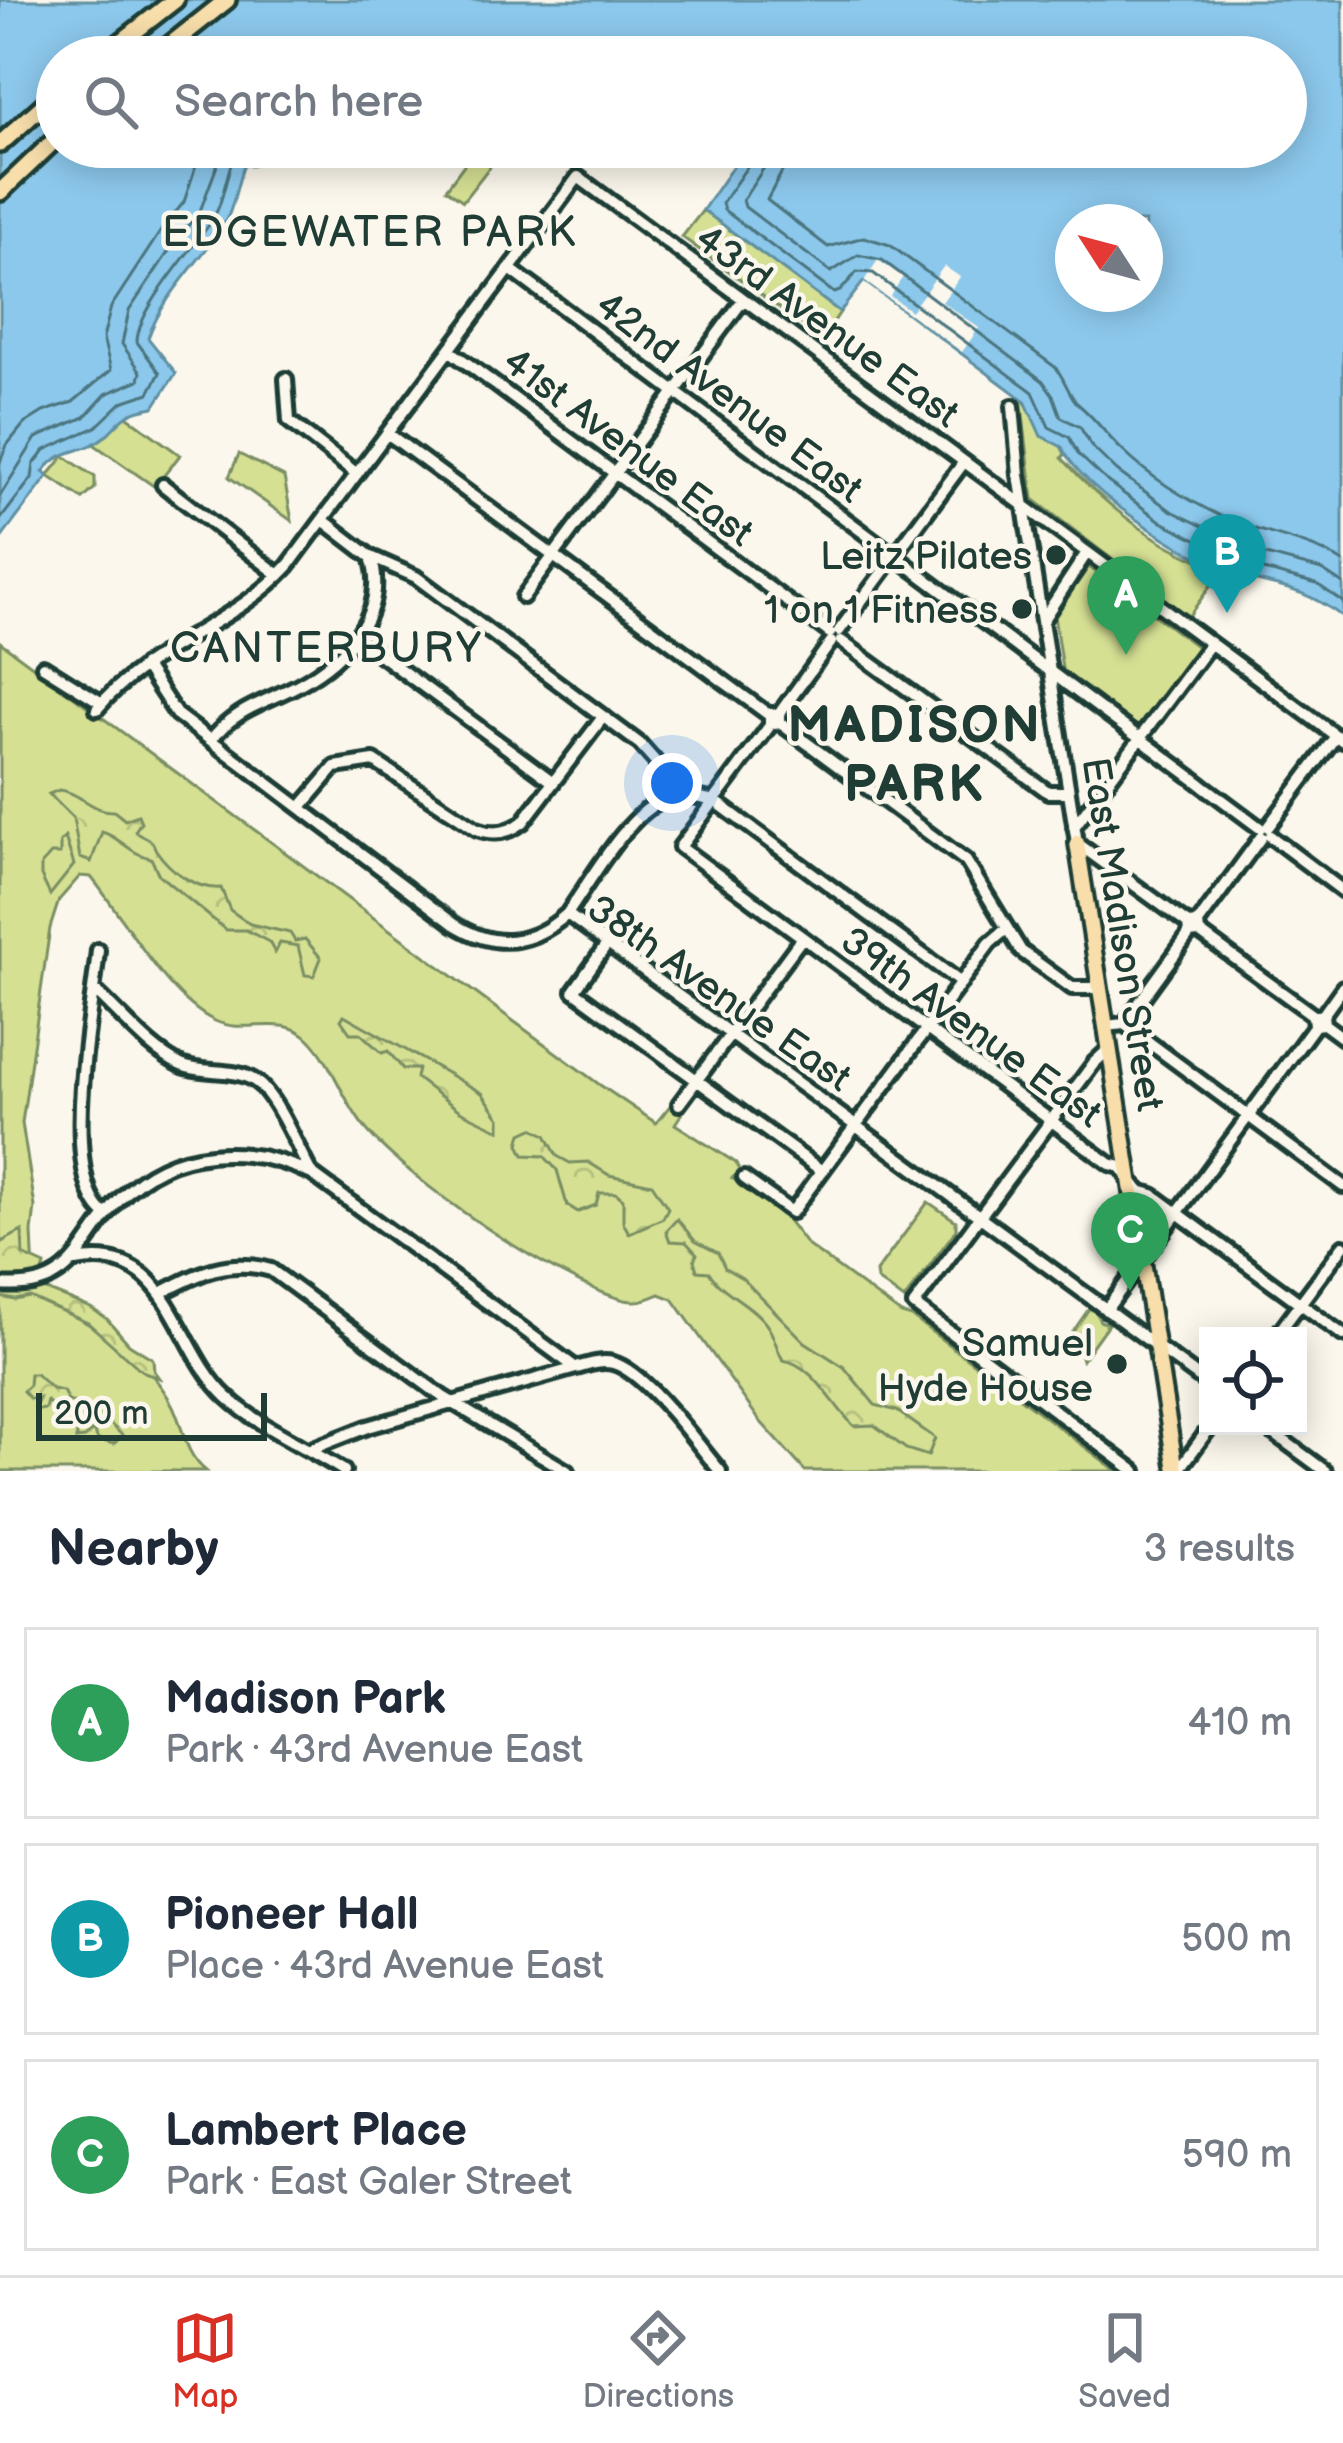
<!DOCTYPE html>
<html lang="en">
<head>
<meta charset="utf-8">
<style>
	:root { --surface:#fff; --page:#f2f2f3; --text:#1f2937; --muted:#747a83; --line:#e0e1e3; --accent:#d93025 }
	body { margin:0; font-family:"Balsamiq Sans",sans-serif; background:var(--page); color:var(--text) }
	.controls { position:absolute; right:36px; bottom:36px; display:grid; overflow:hidden; border-radius:0px; box-shadow:0 6px 30px #0003 }
	.controls button { width:108px; height:108px; display:grid; place-items:center; padding:0; border:0; border-bottom:3px solid var(--line); background:var(--surface); color:var(--text); font:60px sans-serif }
	.compass { position:absolute; left:1055px; top:204px; width:108px; height:108px; border-radius:50%; background:var(--surface); box-shadow:0 6px 30px #0003; rotate:306deg }
	.scale { position:absolute; left:36px; bottom:30px; width:231px; box-sizing:border-box; padding-left:12px; border:6px solid #1f3d34; border-top:0; font-size:33px; line-height:42px; white-space:nowrap; color:#1f3d34; -webkit-text-stroke:9px #fbf7ec; paint-order:stroke }
	.you { position:absolute; left:672px; top:783px; width:42px; height:42px; margin:-30px; border:9px solid #fff; border-radius:50%; background:#1a73e8; box-shadow:0 0 0 18px #1a73e833 }
	.badge { display:grid; place-items:center; width:78px; height:78px; border-radius:50%; background:var(--accent); color:#fff; font-size:39px; font-weight:700 }
	.pin { position:absolute; translate:-50% -99px; filter:drop-shadow(0 3px 6px #0008) }
	.pin::after { content:''; position:absolute; top:63px; width:42px; height:36px; background:inherit; clip-path:polygon(0 0,100% 0,50% 100%) }
	.list { margin:0; padding:0; list-style:none }
	h2 { display:flex; justify-content:space-between; align-items:center; height:156px; margin:0; padding:0 48px; font-size:51px }
	h2 small { font-size:39px; font-weight:400; color:var(--muted) }
	.list li { display:grid; grid-template-columns:78px 1fr auto; gap:36px; align-items:center; box-sizing:border-box; height:192px; margin:0 24px 24px; padding:0 24px; border:3px solid var(--line); border-radius:0px }
	.list b { display:block; font-size:45px; white-space:nowrap }
	.list p { margin:0; font-size:39px; white-space:nowrap; color:var(--muted) }
	.list em { font-size:39px; font-style:normal; color:var(--muted) }
	.icon { flex:none; width:66px; height:66px; fill:none; stroke:currentColor; stroke-width:2; stroke-linecap:round; stroke-linejoin:round }
	.map { position:relative; flex:none; width:1343px; height:1471px; overflow:hidden }
	.search { position:absolute; background:var(--surface); box-shadow:0 6px 30px #0003; left:36px; right:36px; top:36px; height:132px; display:flex; align-items:center; gap:30px; box-sizing:border-box; padding:0 42px; border-radius:66px; color:var(--muted); font-size:45px }
	.sheet { height:804px; background:var(--surface) }
	nav { display:flex; justify-content:space-around; align-items:center; box-sizing:border-box; height:168px; border-top:3px solid var(--line); background:var(--surface); font-size:33px; color:var(--muted) }
	nav a { display:grid; justify-items:center; gap:6px }
	nav .on { color:var(--accent) }
	.map>svg:first-child { display:block }
	.green { fill:#d5e093; stroke:#7a8e64; stroke-width:3 }
	.forest { fill:url(#forest-crowns); stroke:#7a8e64; stroke-width:3 }
	.water { fill:#8cc8ec; stroke:#6090a2; stroke-width:3; fill-rule:evenodd }
	.pier { fill:#fbf7ec }
	.lines { fill:none; stroke-linecap:round; stroke-linejoin:round }
	.shore { stroke:#4b757e; stroke-width:3 }
	.minor-casing { stroke:#1f3d34; stroke-width:20 }
	.major-casing { stroke:#1f3d34; stroke-width:22 }
	.highway-casing { stroke:#1f3d34; stroke-width:24 }
	.minor { stroke:#fbf7ec; stroke-width:10 }
	.major { stroke:#f8deab; stroke-width:14 }
	.highway { stroke:#f8deab; stroke-width:15 }
	.poi-dot { fill:#1f3d34; stroke:#fbf7ec; stroke-width:4.5 }
	.labels { text-anchor:middle; stroke-width:9; stroke-linejoin:round; paint-order:stroke }
	.street-label { font-size:39px; fill:#1f3d34; stroke:#fbf7ec }
	.poi-label { font-size:39px; fill:#1f3d34; stroke:#fbf7ec; text-anchor:end }
	.neighbourhood-label { font-size:42px; letter-spacing:3px; fill:#1f3d34; stroke:#fbf7ec }
	.district-label { font-size:51px; font-weight:bold; letter-spacing:3px; fill:#1f3d34; stroke:#fbf7ec }
</style>
</head>
<body>
<div class="map">
<svg width="1343" height="1471" viewBox="0 0 1343 1471">
	<defs>
		<pattern id="forest-crowns" width="20" height="18" patternUnits="userSpaceOnUse" patternTransform="scale(3)"><rect width="20" height="18" fill="#d5e093"/><path d="M2 6a3 3 0 1 1 6 0M12 15a3 3 0 1 1 6 0" fill="none" stroke="#b6c17f"/></pattern>
	</defs>
	<rect width="100%" height="100%" fill="#fbf7ec"/>
	<filter id="ink" filterUnits="userSpaceOnUse"><feTurbulence type="fractalNoise" baseFrequency=".00833" numOctaves="2"/><feDisplacementMap in="SourceGraphic" scale="24" xChannelSelector="R" yChannelSelector="G"/><feConvolveMatrix kernelMatrix="1 2 1 2 8 2 1 2 1" color-interpolation-filters="sRGB"/></filter>
	<g filter="url(#ink)">
		<path class="green" d="M477 147H505L463 201 446 189Z
			M703 210 840 312 822 339 682 237Z
			M1021 398 1029 407 1041 436 1061 446 1065 454 1062 458C1104 505 1162 551 1223 569L1188 617 1033 499Z
			M124 414 180 455 155 487 92 443 106 436Z
			M239 454 284 477 292 521 229 477Z
			M64 456 95 477V488L83 499 48 476Z
			M1089 567 1199 648 1137 729 1063 675 1054 616Z
			M0 642 600 1085 656 1123 673 1102 684 1110 675 1124 736 1163 740 1172 732 1178 784 1215 807 1245 901 1314 912 1317 1117 1471H805L760 1421 673 1299 660 1294C648 1299 639 1303 625 1300 558 1283 404 1179 362 1124 342 1098 332 1062 309 1039 282 1012 247 1036 215 1021 166 998 125 918 91 877L80 876 59 900 50 928 22 1123 35 1207 32 1232 35 1297C88 1321 145 1352 173 1406 184 1429 184 1453 206 1471H0Z
			M928 1202 956 1221V1230L904 1300 877 1280 876 1272Z
			M1093 1303 1100 1321 1108 1324 1082 1360 1079 1349 1065 1343Z"/>
		<path class="forest" d="M59 790C80 792 92 812 114 811L125 820 138 815 141 822 135 831C140 836 147 837 151 841 154 843 154 847 156 850 170 871 196 890 221 888L230 910 250 924 290 933 295 941 305 939 321 958 314 976 305 975 298 946 280 943 275 953 269 942 246 930H226L159 875 151 858C131 855 120 837 102 832L91 862 80 858 73 818 49 794Z
			M65 837 74 865 50 895 41 876V865L51 854H60V842Z
			M344 1015 482 1093 500 1118V1130L460 1111 416 1078 418 1069H403L388 1051 382 1053 360 1033H350L341 1020Z
			M533 1128 546 1135 557 1156 570 1163 588 1162 609 1175 652 1184 668 1208 663 1218 629 1233 623 1222V1199L616 1193H599L596 1205 578 1212 567 1205 557 1170 544 1156 524 1155 519 1144 522 1133Z
			M677 1219 695 1241 718 1253 725 1268 742 1278 805 1342 844 1367 875 1405 897 1411 935 1438 928 1456 906 1449 874 1425 854 1426C833 1406 813 1364 783 1360 776 1348 774 1334 766 1324 750 1302 722 1294 709 1272L697 1271 694 1260 697 1254 686 1242 670 1241 666 1231Z
			M22 1231 23 1255 45 1265 39 1287 91 1308 107 1319 129 1344 153 1359 154 1371 159 1378 142 1371 88 1323 30 1297 15 1300 0 1297V1243Z
			M30 1374H36L52 1389 63 1391 68 1401 98 1412 122 1435 114 1444 98 1440 93 1430 85 1438 76 1439 78 1429 65 1420 70 1409 67 1406 54 1409 47 1401 45 1409 39 1410 35 1408 39 1398 30 1399 23 1391 29 1385Z"/>
		<path class="water" d="M0 0H1343V617C1307 591 1290 589 1249 579 1199 566 1082 492 1062 447L1041 436 1025 401 864 281 840 312 703 210 746 147H1286V57H57V147H273L254 165H244C236 184 234 210 222 228 198 263 162 297 148 338L176 373 154 407C123 412 125 418 104 437 83 455 62 446 43 472L48 476 0 540ZM1073 222H1145V294H1073Z"/>
		<path class="pier" d="M878 260 903 277 890 296 911 311 944 266 960 277 942 302 979 328 962 352 864 281Z"/>
		<g class="lines">
			<path class="shore" d="M755 147 753 158 722 203 724 210 834 293 840 291 857 272 873 273 1033 392 1049 427 1069 437 1078 454 1108 482 1162 522 1252 567 1317 584 1343 602
				M770 147 767 163 743 200 745 207 831 272 858 255 882 260 1043 381 1053 395 1061 417 1080 427 1092 447 1117 471 1170 510 1255 552 1322 570 1343 584
				M788 147 785 166 767 200 828 247 864 237 890 245 1055 367C1065 378 1069 397 1079 405 1098 421 1106 435 1123 451 1152 479 1187 500 1223 517 1260 534 1310 540 1343 562
				M0 462 7 445 24 424 43 412 73 402 111 370 103 338 111 307 162 229 184 202 202 147
				M0 496 36 438 85 417 106 394 139 380 141 372 122 344 129 311 177 239 200 211 224 147
				M0 520 32 478 34 464 45 450 96 427 122 402 149 393 160 373 137 342C137 310 192 250 211 222 223 204 225 179 233 159L256 147"/>
			<g class="minor-casing">
				<path id="minor" d="M510 269 1260 828
					M449 350 830 633
					M286 379 289 421 357 474
					M1013 406 1019 475 1077 843 1188 924
					M387 433 769 715
					M163 485 279 575
					M323 520 371 557 416 577 640 744 655 761 669 797
					M523 597 743 300
					M1042 621 1086 554
					M839 631 964 462
					M355 636 553 782
					M841 641 1048 792H1069
					M144 665 176 714 454 924C495 950 531 946 567 914L1208 1384
					M43 666 102 703
					M97 709C149 646 233 626 288 566L578 177 1343 741
					M779 714H770V724L779 723V714L831 642
					M780 723 966 861 1021 951 1072 988H1099
					M771 724 680 847 1110 1164 1121 1167 1139 1191 1153 1195 1343 1335
					M211 740C233 710 266 702 298 685 346 659 389 613 371 557
					M301 807 335 767 374 761 477 829C493 835 509 833 523 822L603 717
					M1074 827 1210 644
					M1268 827 1336 736
					M1270 836 1343 891
					M567 914C591 880 628 812 667 798 682 792 700 798 715 801L961 983
					M1198 923 1188 924 1189 933 1199 932 1198 923 1261 837
					M1199 932 1314 1016
					M608 943 574 991 822 1171
					M98 950C93 1006 57 1179 106 1215
					M94 990C121 1014 149 1050 181 1065 204 1075 235 1067 255 1081 276 1095 297 1147 310 1171
					M1323 1015 1313 1017 1314 1025 1324 1024 1323 1015 1343 987
					M1124 1024 1190 933
					M1324 1024 1343 1038
					M1106 1026 1124 1024 1343 1186
					M1109 1049 1094 1063 914 1305 1135 1471
					M679 1104 802 938
					M744 1178 792 1212 990 943 1005 930
					M76 1261C171 1243 173 1347 227 1397 260 1428 306 1446 344 1471
					M0 1285C76 1292 79 1241 121 1198 172 1145 249 1144 312 1174L576 1368C588 1365 600 1360 613 1363 646 1372 697 1444 720 1471
					M161 1293C199 1273 228 1258 271 1270L443 1397 567 1471
					M1106 1310 1315 1025
					M1276 1336 1343 1246
					M1264 1426 1325 1471
					M311 1449 367 1427 576 1368
					M1178 1471 1211 1426"/>
			</g>
			<g class="major-casing">
				<path id="major" d="M1077 843 1176 1471"/>
			</g>
			<g class="highway-casing">
				<path id="highway" d="M102 57 175 0
					M155 57 227 0
					M0 144 57 93
					M0 192 57 138"/>
			</g>
			<use href="#minor" class="minor"/>
			<use href="#major" class="major"/>
			<use href="#highway" class="highway"/>
		</g>
	</g>
	<g class="poi-dot">
		<circle cx="1056" cy="555" r="12"/>
		<circle cx="1022" cy="609" r="12"/>
		<circle cx="1117" cy="1364" r="12"/>
	</g>
	<g class="labels">
		<g class="street-label">
			<text transform="translate(828 325) rotate(36)" y="14">43rd Avenue East</text>
			<text transform="translate(730 396) rotate(37)" y="14">42nd Avenue East</text>
			<text transform="translate(629 446) rotate(37)" y="14">41st Avenue East</text>
			<text transform="translate(1124 934) rotate(81)" y="14">East Madison Street</text>
			<text transform="translate(720 992) rotate(35)" y="14">38th Avenue East</text>
			<text transform="translate(972 1026) rotate(36)" y="14">39th Avenue East</text>
		</g>
		<g class="poi-label">
			<text x="1032" y="569">Leitz Pilates</text>
			<text x="998" y="623">1 on 1 Fitness</text>
			<text x="1093" y="1356">Samuel<tspan x="1093" dy="45">Hyde House</tspan></text>
		</g>
		<g class="neighbourhood-label">
			<text x="370" y="246">EDGEWATER PARK</text>
			<text x="327" y="662">CANTERBURY</text>
		</g>
		<g class="district-label">
			<text x="915" y="742">MADISON<tspan x="915" dy="59">PARK</tspan></text>
		</g>
	</g>
</svg>
<div class="controls">
<button><svg class="icon" aria-label="locate" viewBox="0 0 24 24"><circle cx="12" cy="12" r="6"/><path d="M12 2v4M12 18v4M2 12h4M18 12h4"/></svg></button>
</div>
<svg class="compass" viewBox="-18 -18 36 36"><path d="M0-13l5 13h-10z" fill="#e53935"/><path d="M0 13l5-13h-10z" fill="#747a83"/></svg>
<div class="scale">200 m</div>
<div class="you"></div>
<div class="pin badge" style="left:1126px;top:655px;background:#2e9e5b">A</div>
<div class="pin badge" style="left:1227px;top:613px;background:#0f9aa8">B</div>
<div class="pin badge" style="left:1130px;top:1291px;background:#2e9e5b">C</div>
<div class="search"><svg class="icon" aria-label="search" viewBox="0 0 24 24"><circle cx="10" cy="10" r="6"/><path d="M15 15l6 6"/></svg>Search here</div>
</div>
<section class="sheet">
<h2>Nearby<small>3 results</small></h2>
<ul class="list">
<li><span class="badge" style="background:#2e9e5b">A</span><div><b>Madison Park</b><p>Park · 43rd Avenue East</p></div><em>410 m</em></li>
<li><span class="badge" style="background:#0f9aa8">B</span><div><b>Pioneer Hall</b><p>Place · 43rd Avenue East</p></div><em>500 m</em></li>
<li><span class="badge" style="background:#2e9e5b">C</span><div><b>Lambert Place</b><p>Park · East Galer Street</p></div><em>590 m</em></li>
</ul>
</section>
<nav>
<a class="on"><svg class="icon" aria-label="map" viewBox="0 0 24 24"><path d="M3 6l6-2 6 2 6-2v14l-6 2-6-2-6 2zM9 4v14M15 6v14"/></svg>Map</a>
<a><svg class="icon" aria-label="directions" viewBox="0 0 24 24"><path d="M12 3l9 9-9 9-9-9zM9 14v-3h6M13 9l2 2-2 2"/></svg>Directions</a>
<a><svg class="icon" aria-label="saved" viewBox="0 0 24 24"><path d="M7 4h10v16l-5-4-5 4z"/></svg>Saved</a>
</nav>
</body>
</html>
